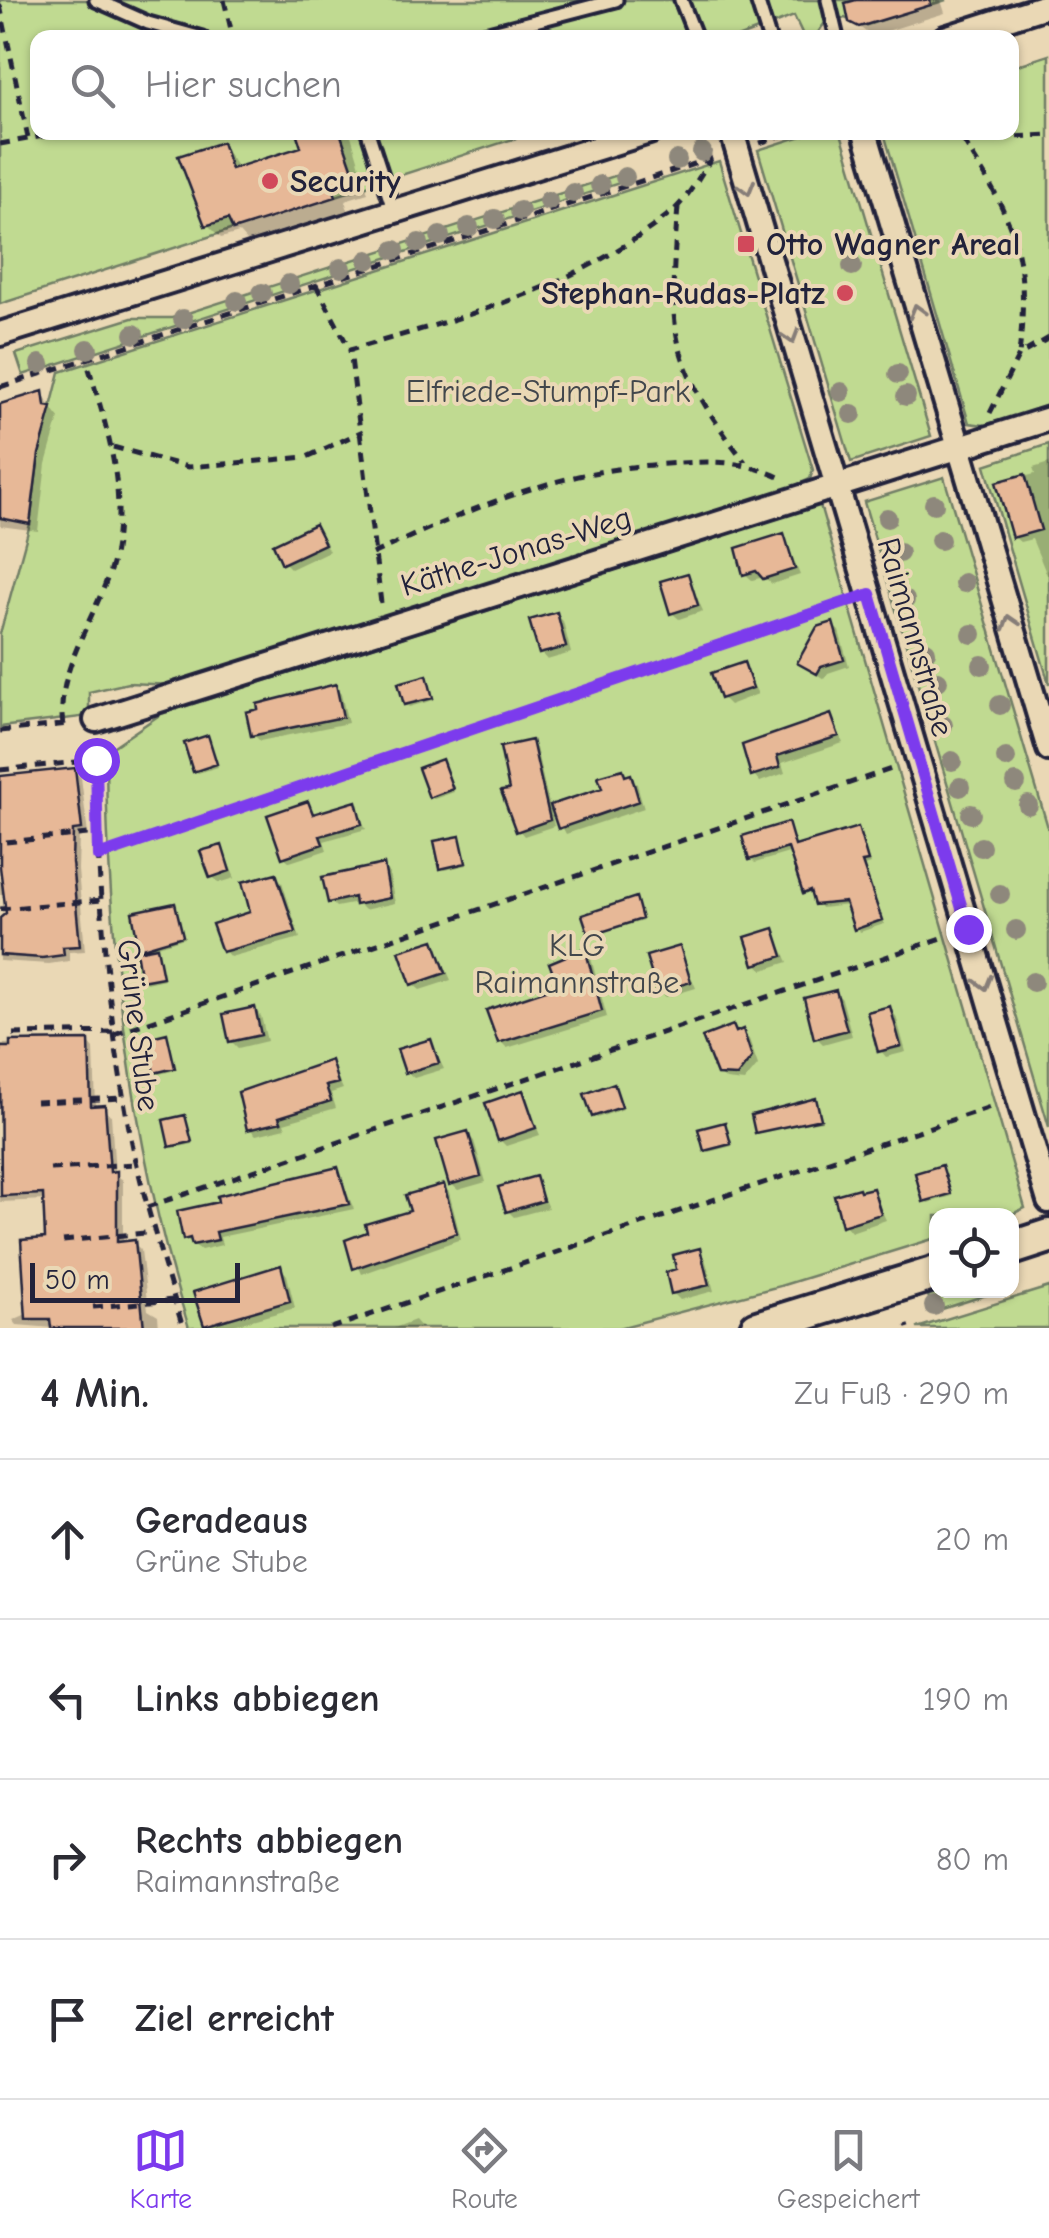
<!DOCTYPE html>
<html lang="de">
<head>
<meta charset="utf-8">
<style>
	:root { --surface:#fff; --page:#f2f2f3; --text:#2b2b33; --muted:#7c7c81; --line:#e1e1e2; --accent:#7c3aed }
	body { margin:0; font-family:"Comic Neue",sans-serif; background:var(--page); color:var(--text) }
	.controls { position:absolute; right:30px; bottom:30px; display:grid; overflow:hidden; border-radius:20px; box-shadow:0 2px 8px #0004 }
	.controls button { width:90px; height:90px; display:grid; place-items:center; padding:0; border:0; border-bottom:2px solid var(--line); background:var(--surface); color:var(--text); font:50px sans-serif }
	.scale { position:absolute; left:30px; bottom:25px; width:210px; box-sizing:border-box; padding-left:10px; border:5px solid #22223b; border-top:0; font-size:28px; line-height:35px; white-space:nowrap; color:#22223b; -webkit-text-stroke:8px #ead8b5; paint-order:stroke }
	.stop { position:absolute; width:30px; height:30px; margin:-22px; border:8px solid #7c3aed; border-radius:50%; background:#fff }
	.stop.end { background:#7c3aed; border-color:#fff; box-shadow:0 2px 10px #0008 }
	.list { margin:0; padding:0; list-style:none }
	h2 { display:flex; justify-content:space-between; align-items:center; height:130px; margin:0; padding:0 40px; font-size:42px }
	h2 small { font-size:32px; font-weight:400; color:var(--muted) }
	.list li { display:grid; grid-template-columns:65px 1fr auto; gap:30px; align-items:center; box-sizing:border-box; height:160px; padding:0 40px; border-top:2px solid var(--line) }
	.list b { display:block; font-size:38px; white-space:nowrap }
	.list p { margin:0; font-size:32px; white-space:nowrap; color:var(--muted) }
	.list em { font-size:32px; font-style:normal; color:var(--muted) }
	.icon { flex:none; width:55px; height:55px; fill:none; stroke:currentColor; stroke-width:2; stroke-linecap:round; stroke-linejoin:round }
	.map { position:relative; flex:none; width:1049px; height:1328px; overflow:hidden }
	.search { position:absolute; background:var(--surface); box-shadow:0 2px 8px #0004; left:30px; right:30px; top:30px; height:110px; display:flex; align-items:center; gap:25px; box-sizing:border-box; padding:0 35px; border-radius:20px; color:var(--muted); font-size:38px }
	.sheet { height:770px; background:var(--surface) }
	nav { display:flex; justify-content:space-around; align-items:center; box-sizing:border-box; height:140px; border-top:2px solid var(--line); background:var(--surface); font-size:28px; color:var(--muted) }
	nav a { display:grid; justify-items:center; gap:5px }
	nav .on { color:var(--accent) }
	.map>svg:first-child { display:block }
	.green { fill:#c0da91; stroke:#717e66; stroke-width:2.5 }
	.shadow { fill:#0003 }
	.building { fill:#e7b897; stroke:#22223b; stroke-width:2.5 }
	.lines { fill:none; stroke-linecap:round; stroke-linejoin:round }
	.lane-casing { stroke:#22223b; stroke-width:19 }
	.street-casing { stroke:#22223b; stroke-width:30 }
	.secondary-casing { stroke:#22223b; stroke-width:40 }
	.path { stroke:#22223b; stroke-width:5; stroke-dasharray:10 8; stroke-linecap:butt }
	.lane { stroke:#ead8b5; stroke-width:11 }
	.street { stroke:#ead8b5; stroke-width:22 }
	.secondary { stroke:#ead8b5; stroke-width:32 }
	.tree { fill:#8e887b }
	.oneway { stroke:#867d78 }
	.route { stroke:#7c3aed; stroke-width:12 }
	.poi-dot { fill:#d1495b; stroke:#ead8b5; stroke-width:4 }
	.labels { text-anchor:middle; stroke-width:8; stroke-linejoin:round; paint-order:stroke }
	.poi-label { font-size:32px; font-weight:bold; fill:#22223b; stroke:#ead8b5; text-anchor:start }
	.park-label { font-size:32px; fill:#42474c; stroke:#ead8b5 }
	.street-label { font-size:32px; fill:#22223b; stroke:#ead8b5 }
</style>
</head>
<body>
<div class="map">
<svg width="1049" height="1328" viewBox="0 0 1049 1328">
	<rect width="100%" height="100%" fill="#ead8b5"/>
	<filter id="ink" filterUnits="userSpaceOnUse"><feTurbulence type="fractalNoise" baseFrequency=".01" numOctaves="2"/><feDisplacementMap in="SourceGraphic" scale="20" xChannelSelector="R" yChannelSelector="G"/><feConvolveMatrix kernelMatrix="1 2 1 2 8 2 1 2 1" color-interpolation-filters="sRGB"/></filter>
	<g filter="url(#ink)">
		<path class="green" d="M0 0H946L864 26 845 18 824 24 814 38 804 37 794 16 737 38H38V132L532 133 0 304Z
			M1049 55V408L992 426 969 423 884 133 1012 132V67Z
			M814 132 841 133 931 436 851 462 758 150Z
			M719 161 813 470 810 479 779 493 174 685 128 683 89 692V716L0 727V634L30 524 39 454 60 372Z
			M630 171 632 179 23 375 16 354 132 318H172Z
			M1049 444V684L985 465Z
			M944 477 1049 831V1127L864 502Z
			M820 505 1025 1208 1010 1215 936 1216V1238L780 1286 619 1328H189C131 1143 108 953 106 761L111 748 161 714Z
			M1049 1287V1328H917Z
			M947 1291V1290L999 1291 933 1312 928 1295Z"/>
		<path class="shadow" d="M855 0H941L945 13 871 36 852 21 848 4Z
			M299 132H350L368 193 345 200 348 211 248 243 239 233 221 238 208 225 222 145 239 169 304 149Z
			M42 394 59 418 46 464 38 531 0 526V406Z
			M1049 463V575H1047L1032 539 1020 542 1014 537 999 483 1035 474 1033 468Z
			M315 527 329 551 291 569 284 562Z
			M784 536 800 575 772 584 764 577 752 580 745 574Z
			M687 575 703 611 679 619 672 613Z
			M557 615 563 621 571 653 547 660 541 653Z
			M832 625 839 631 849 666 828 673 824 679 800 663Z
			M743 665 758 694 729 705 722 698Z
			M427 678 434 700 409 707 406 704Z
			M335 687 341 694 348 723 260 741 254 735Z
			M831 717 843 743 782 763 785 773 760 782 754 775 745 746Z
			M207 738 218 767 198 773 195 770Z
			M531 742 536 748 550 808 605 790 622 771 637 784 644 808 566 834 554 811 551 812 554 826 524 836 519 830 512 792Z
			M442 762 454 792 434 799 431 797Z
			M74 771 81 777 88 835 79 836 78 870 85 951 69 952V961L49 964 0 961V927L53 894 0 895V779Z
			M307 804 315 816 355 804 366 829 324 841 327 850 290 862 284 857Z
			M787 825 797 848 858 830 861 834 870 864 864 866 884 924 860 932 849 905 821 908 814 894 805 892 792 852 755 863 751 859Z
			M459 839 467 865 445 870 442 867Z
			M222 848 235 878 219 883 212 876Z
			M383 867 389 873 395 903 364 910 357 903 336 907 330 901Z
			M276 876 282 882 300 938 230 957 224 950Z
			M636 900 643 921 591 935Z
			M174 906 184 938 154 947 164 979 146 983 145 952 141 948Z
			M774 931 788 962 763 970 756 964Z
			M434 942 451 980 420 990 413 984Z
			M679 949 696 988 666 997 659 991Z
			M584 951 591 958 607 1017 507 1048 500 1041 561 987Z
			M836 993 842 999 852 1036 823 1044 816 1037Z
			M889 1009 896 1016 906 1052 886 1057 880 1050Z
			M255 1010 261 1016 267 1041 238 1048 231 1041Z
			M733 1028 749 1039 758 1065 744 1082 726 1080 719 1073Z
			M166 1036 176 1070 159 1074 156 1071Z
			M430 1041 444 1069 414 1078 407 1072Z
			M88 1042 94 1049 96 1108 111 1115 115 1174 123 1180V1244L134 1243 141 1250 148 1310 158 1316 159 1328H53L17 1325 13 1320 81 1290 47 1240 46 1200 0 1202V1170H4L0 1044Z
			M331 1063 343 1089 331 1093 336 1108 284 1123 286 1128 256 1135 249 1128Z
			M616 1089 623 1109 597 1118 595 1116Z
			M522 1093 540 1135 506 1146 500 1140Z
			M816 1100 822 1121 757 1131Z
			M185 1118 193 1144 174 1148 171 1146Z
			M724 1125 732 1146 709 1152 706 1150Z
			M467 1134 474 1141 486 1182 458 1190 451 1184Z
			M942 1168 952 1196 928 1203 925 1200Z
			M337 1170 354 1209 220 1237 222 1245 201 1250 185 1238Z
			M535 1179 548 1208 514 1217 508 1211Z
			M443 1186 449 1192 461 1239 362 1274 348 1242 413 1213Z
			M872 1190 886 1220 851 1232 845 1225Z
			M699 1251 705 1258 714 1291 680 1300 673 1293 679 1271Z
			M281 1268 287 1275 295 1308 223 1328 206 1324Z
			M415 1320 422 1328H394Z"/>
		<path class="building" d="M856 0H930L931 5 859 27 849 22 845 3Z
			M296 132H340L356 179 333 186 336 197 233 230 228 219 205 226 178 156 222 142 231 169 301 147Z
			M43 391 45 406 52 407 39 454 30 524 0 518V404Z
			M1025 474 1041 530 1012 538 996 482Z
			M315 524 325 544 282 564 273 544Z
			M784 533 795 569 763 579 756 571 743 575 736 548Z
			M688 573 698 605 670 614 660 581Z
			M557 612 566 647 539 654 529 620Z
			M833 622 844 660 821 667 817 674 797 663 817 627Z
			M744 662 753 688 720 699 711 673Z
			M427 675 433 698 404 705 398 683Z
			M336 684 343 717 251 736 246 712 258 709 257 704Z
			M831 714 839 736 777 756 780 767 751 776 742 745Z
			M208 735 217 764 193 772 184 743Z
			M532 740 550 820 516 832 501 791 509 790 500 747Z
			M442 759 453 789 429 798 418 768Z
			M75 768 82 829 73 830 72 862 80 946 63 947 64 955 42 958 0 955V918L6 913 0 867V776Z
			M623 769 625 776 631 774 639 801 558 829 550 805 602 788 598 776Z
			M308 801 313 814 356 801 362 824 320 836 323 844 282 858 267 815Z
			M788 822 795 846 858 827 868 861 862 862 882 920 854 930 845 902 814 905 810 891 803 894 788 848 749 860 742 836Z
			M460 836 466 863 440 869 434 841Z
			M222 845 230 871 210 878 200 851Z
			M384 864 390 898 355 905 354 897 328 903 322 877Z
			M276 873 296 932 222 952 212 924 250 912 242 882Z
			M636 897 642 919 589 936 582 915Z
			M175 903 183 936 139 949 132 912Z
			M774 928 783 956 754 965 745 937Z
			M434 940 446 973 411 985 399 951Z
			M680 946 691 982 657 992 646 956Z
			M157 947 163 977 141 981 136 951Z
			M585 948 602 1011 498 1043 486 1010 558 986 549 963Z
			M836 990 847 1030 814 1039 804 998Z
			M890 1006 901 1046 878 1052 867 1012Z
			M255 1007 261 1035 229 1042 223 1014Z
			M733 1025 736 1032 743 1029 752 1057 737 1076 717 1075 702 1037Z
			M167 1033 175 1068 154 1073 147 1038Z
			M431 1039 439 1063 405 1073 397 1049Z
			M89 1040 91 1106 105 1105 110 1172 117 1171V1242L135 1240 144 1328H51L50 1319H26L21 1240 45 1238 43 1194 1 1196 0 1047H10V1041Z
			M331 1060 338 1083 326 1086 331 1101 279 1117 281 1122 247 1130 238 1092Z
			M614 1083 622 1107 592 1117 584 1094Z
			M523 1090 536 1128 498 1141 485 1103Z
			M816 1098 821 1119 755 1133 751 1115Z
			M185 1115 192 1142 169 1147 163 1120Z
			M725 1122 731 1144 704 1151 698 1129Z
			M468 1131 481 1176 449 1185 436 1140Z
			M942 1165 951 1194 923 1202 915 1173Z
			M338 1167 349 1204 216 1232 218 1240 192 1245 190 1238 183 1240 177 1211 218 1202 217 1196Z
			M536 1176 543 1201 506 1212 498 1187Z
			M444 1184 457 1233 353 1269 345 1240 367 1232 365 1224 410 1211 405 1195Z
			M859 1188 860 1191 873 1188 881 1214 842 1226 834 1195Z
			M700 1248 709 1285 671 1294 666 1272 676 1269 673 1255Z
			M281 1265 290 1301 204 1326 193 1292Z"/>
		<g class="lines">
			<g class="lane-casing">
				<path id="lane" d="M96 0 148 23 202 38
					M681 0 696 38
					M757 0 769 38
					M828 0 837 38
					M469 38 616 0
					M368 132 393 209"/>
			</g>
			<g class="street-casing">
				<path id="street" d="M945 38 1049 5
					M732 132 1049 1201
					M865 132 1049 749
					M0 334 649 132
					M96 720 1049 419"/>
			</g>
			<g class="secondary-casing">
				<path id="secondary" d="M1012 1248 1049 1236
					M757 1328 936 1273"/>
			</g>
			<path class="path" d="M224 0 233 38
				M0 5 28 138
				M947 132 963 140 1049 135
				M963 140C1016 224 1030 255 1019 355
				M760 143 792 132
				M0 144 65 132
				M678 207C668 332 667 360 745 462
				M316 285 350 350
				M0 387 716 157
				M990 413 1019 355 1049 338
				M113 447 188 467 307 457 363 431
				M372 554C472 509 554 470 666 464 710 461 738 459 779 477
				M381 603 350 350C463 317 583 287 675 209 689 196 700 175 711 159
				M63 725C54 668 102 610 114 556 127 487 106 424 86 359
				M0 731 70 724
				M96 745C96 867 105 992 126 1112 139 1186 162 1257 183 1328
				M0 770 96 760
				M6 842 97 833
				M98 856 847 602
				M0 909 102 900
				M13 1034 114 1032
				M114 1034 897 767
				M36 1102 123 1098
				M50 1169 137 1164
				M147 1207 945 937
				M63 1241 154 1232
				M93 1307 174 1300
				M907 1325 908 1328
				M331 1328 996 1105"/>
			<use href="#lane" class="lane"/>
			<use href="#street" class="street"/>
			<use href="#secondary" class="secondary"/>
		</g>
		<g class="tree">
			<circle cx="702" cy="152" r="10"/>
			<circle cx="677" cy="160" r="10"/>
			<circle cx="625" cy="177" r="10"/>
			<circle cx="600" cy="185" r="10"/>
			<circle cx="573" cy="193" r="10"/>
			<circle cx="548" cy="201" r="10"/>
			<circle cx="520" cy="211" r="10"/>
			<circle cx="495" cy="219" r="10"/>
			<circle cx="469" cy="227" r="10"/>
			<circle cx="440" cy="236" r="10"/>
			<circle cx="419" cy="243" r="10"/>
			<circle cx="395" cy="250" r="10"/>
			<circle cx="368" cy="260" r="10"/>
			<circle cx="852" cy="266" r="10"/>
			<circle cx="341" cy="268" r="10"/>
			<circle cx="289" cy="284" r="10"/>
			<circle cx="262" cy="293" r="10"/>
			<circle cx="237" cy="301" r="10"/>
			<circle cx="183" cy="319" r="10"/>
			<circle cx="134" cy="334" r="10"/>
			<circle cx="88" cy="349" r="10"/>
			<circle cx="40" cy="364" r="10"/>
			<circle cx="898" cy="374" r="10"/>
			<circle cx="841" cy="392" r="10"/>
			<circle cx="906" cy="396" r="10"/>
			<circle cx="852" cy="414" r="10"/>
			<circle cx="934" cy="504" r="10"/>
			<circle cx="887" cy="518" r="10"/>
			<circle cx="940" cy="540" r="10"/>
			<circle cx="899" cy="553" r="10"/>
			<circle cx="964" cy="583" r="10"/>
			<circle cx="905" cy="600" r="10"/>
			<circle cx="972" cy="634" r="10"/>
			<circle cx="926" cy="651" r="10"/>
			<circle cx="982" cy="665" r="10"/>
			<circle cx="938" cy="681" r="10"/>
			<circle cx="1000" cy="705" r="10"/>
			<circle cx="943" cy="725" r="10"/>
			<circle cx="1006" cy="758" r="10"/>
			<circle cx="952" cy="761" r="10"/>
			<circle cx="1016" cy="783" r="10"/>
			<circle cx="960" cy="787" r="10"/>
			<circle cx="1028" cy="805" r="10"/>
			<circle cx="971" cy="814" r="10"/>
			<circle cx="981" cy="847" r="10"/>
			<circle cx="1000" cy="894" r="10"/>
			<circle cx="1016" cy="930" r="10"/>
			<circle cx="1033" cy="982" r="10"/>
			<circle cx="934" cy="1306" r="10"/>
		</g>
		<defs><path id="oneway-chevron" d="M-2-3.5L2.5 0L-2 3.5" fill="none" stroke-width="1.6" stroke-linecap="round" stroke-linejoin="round" transform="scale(2.5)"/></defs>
		<g class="oneway">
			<use href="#oneway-chevron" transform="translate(747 188) rotate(74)"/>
			<use href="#oneway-chevron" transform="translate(917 311) rotate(-106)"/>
			<use href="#oneway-chevron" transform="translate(791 337) rotate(73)"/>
			<use href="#oneway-chevron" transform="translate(1010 622) rotate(-107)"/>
			<use href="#oneway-chevron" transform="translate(984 983) rotate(74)"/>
		</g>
	</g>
	<g class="lines" filter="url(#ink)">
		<path class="route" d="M96 760 98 856 870 594 968 929"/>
	</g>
	<g class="poi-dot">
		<circle cx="270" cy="181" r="10"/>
		<rect x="736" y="234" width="20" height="20" rx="5"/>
		<circle cx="845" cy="293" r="10"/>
	</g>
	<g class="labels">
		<g class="poi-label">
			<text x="290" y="192">Security</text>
			<text x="766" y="255">Otto Wagner Areal</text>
			<text x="825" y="304" text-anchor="end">Stephan-Rudas-Platz</text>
		</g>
		<g class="park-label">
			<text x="548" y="402">Elfriede-Stumpf-Park</text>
			<text x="577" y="956">KLG<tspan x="577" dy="37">Raimannstraße</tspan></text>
		</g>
		<g class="street-label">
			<text transform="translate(516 551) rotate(-17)" y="11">Käthe-Jonas-Weg</text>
			<text transform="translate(916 637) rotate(74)" y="11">Raimannstraße</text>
			<text transform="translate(139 1025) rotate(83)" y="11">Grüne Stube</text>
		</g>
	</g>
</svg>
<div class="controls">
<button><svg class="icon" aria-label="locate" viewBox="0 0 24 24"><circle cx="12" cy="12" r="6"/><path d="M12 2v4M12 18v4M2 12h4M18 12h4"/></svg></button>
</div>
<div class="scale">50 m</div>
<div class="stop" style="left:96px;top:760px"></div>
<div class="stop end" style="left:968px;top:929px"></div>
<div class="search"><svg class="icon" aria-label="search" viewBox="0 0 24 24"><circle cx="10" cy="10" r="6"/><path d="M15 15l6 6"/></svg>Hier suchen</div>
</div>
<section class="sheet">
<h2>4 Min.<small>Zu Fuß · 290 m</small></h2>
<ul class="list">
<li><svg class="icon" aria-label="ahead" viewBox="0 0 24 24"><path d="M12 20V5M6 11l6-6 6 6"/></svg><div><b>Geradeaus</b><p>Grüne Stube</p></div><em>20 m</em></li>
<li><svg class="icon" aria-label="left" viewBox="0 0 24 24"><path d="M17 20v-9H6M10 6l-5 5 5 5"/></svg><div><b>Links abbiegen</b></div><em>190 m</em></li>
<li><svg class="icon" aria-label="right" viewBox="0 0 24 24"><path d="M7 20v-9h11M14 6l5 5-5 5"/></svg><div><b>Rechts abbiegen</b><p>Raimannstraße</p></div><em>80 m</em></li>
<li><svg class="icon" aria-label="arrive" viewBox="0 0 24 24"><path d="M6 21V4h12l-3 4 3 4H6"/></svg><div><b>Ziel erreicht</b></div></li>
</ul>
</section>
<nav>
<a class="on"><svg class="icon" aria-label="map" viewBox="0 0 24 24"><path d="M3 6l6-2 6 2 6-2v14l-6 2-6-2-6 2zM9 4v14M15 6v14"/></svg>Karte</a>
<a><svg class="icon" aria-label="directions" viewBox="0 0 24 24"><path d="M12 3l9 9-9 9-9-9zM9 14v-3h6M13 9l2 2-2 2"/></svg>Route</a>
<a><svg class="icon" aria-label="saved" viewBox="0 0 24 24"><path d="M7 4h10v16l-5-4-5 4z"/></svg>Gespeichert</a>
</nav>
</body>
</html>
